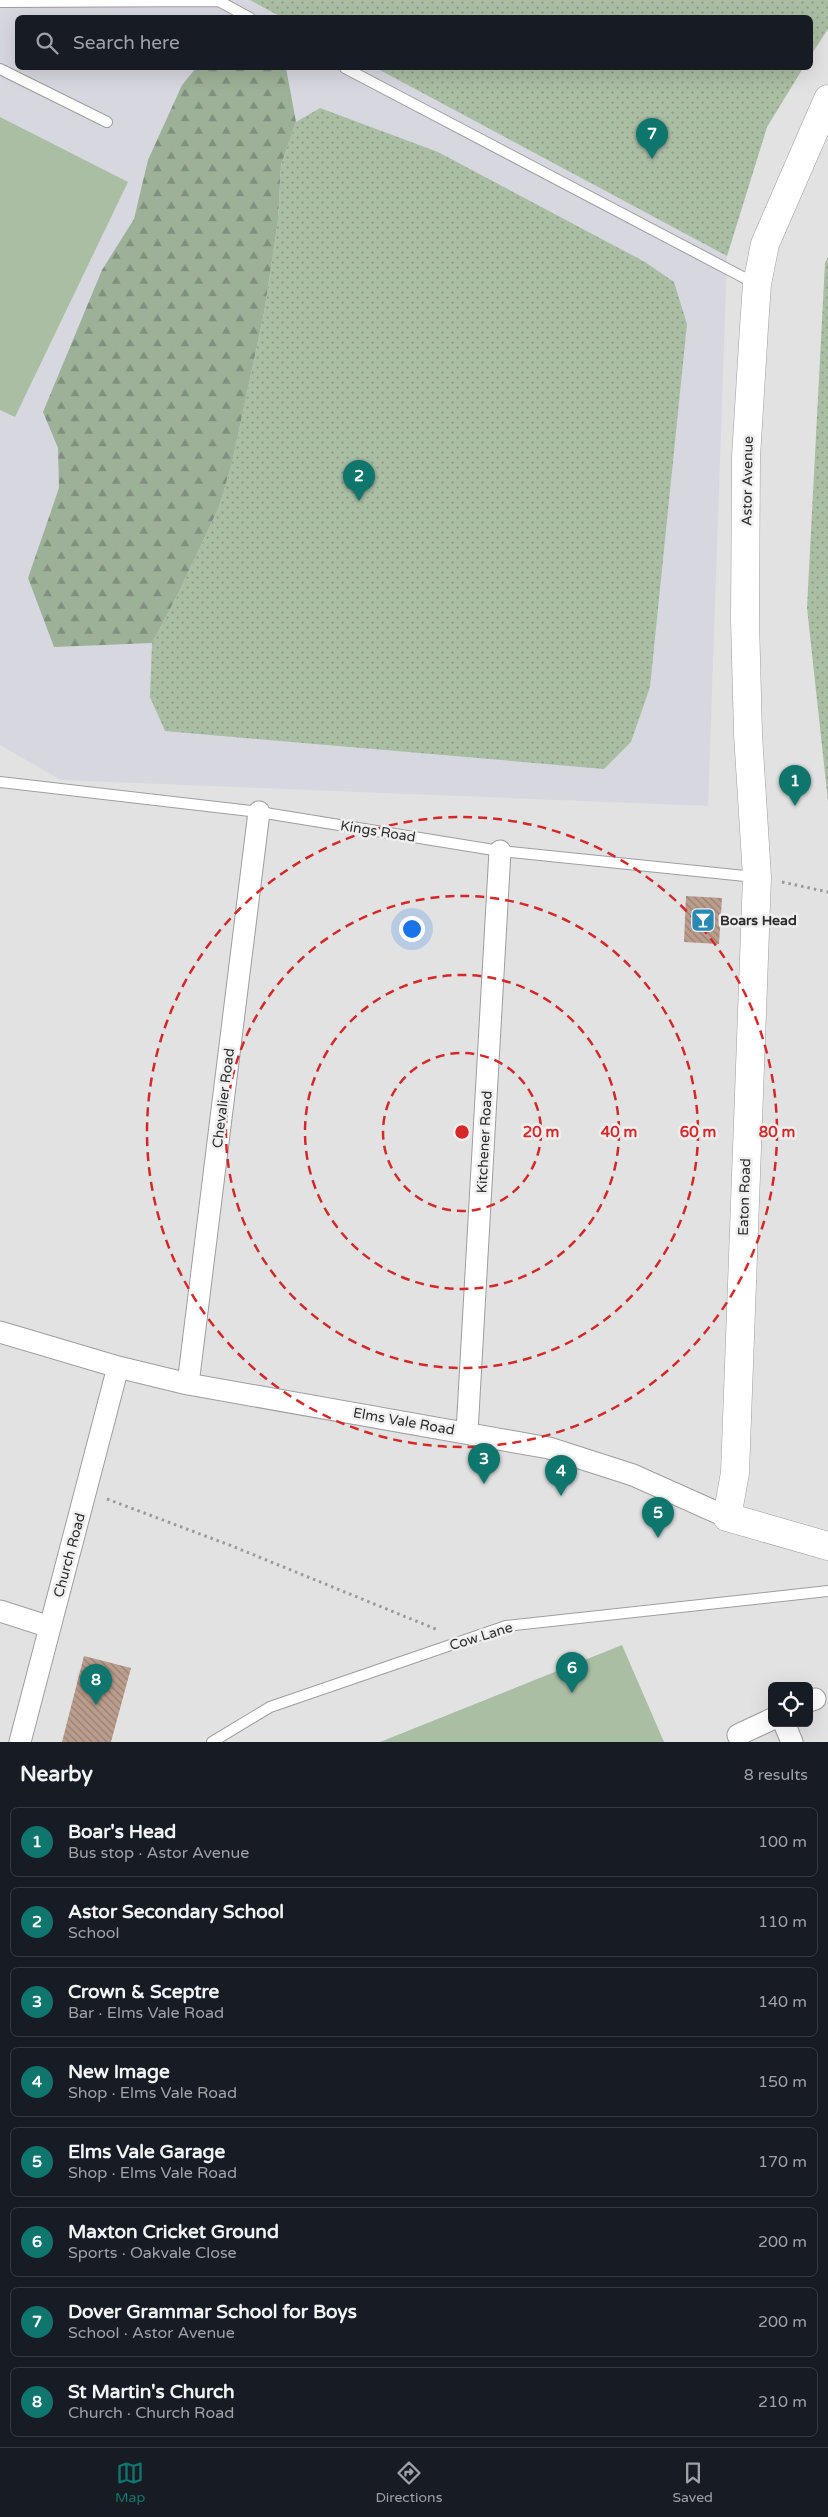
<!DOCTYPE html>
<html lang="en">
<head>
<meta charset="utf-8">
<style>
	:root { --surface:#171b24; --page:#242831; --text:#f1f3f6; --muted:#9ea1a6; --line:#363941; --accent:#0f766e }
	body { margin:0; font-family:"Varela Round",sans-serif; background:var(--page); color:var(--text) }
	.controls { position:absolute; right:15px; bottom:15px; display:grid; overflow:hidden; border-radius:8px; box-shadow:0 5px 20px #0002 }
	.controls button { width:45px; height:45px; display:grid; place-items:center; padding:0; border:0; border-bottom:1px solid var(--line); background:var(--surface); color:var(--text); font:25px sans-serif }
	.you { position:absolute; left:411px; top:928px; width:18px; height:18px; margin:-12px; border:4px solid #fff; border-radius:50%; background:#1a73e8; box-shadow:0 0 0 8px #1a73e833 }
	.badge { display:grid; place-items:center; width:32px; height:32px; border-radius:50%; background:var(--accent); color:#fff; font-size:16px; font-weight:700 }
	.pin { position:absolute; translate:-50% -41px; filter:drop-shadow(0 1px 2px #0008) }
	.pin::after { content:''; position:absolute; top:26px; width:18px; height:15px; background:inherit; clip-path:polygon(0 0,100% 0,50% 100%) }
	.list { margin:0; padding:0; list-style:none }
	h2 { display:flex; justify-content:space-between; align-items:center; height:65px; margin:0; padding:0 20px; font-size:21px }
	h2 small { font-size:16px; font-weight:400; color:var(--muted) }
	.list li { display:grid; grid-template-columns:32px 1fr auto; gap:15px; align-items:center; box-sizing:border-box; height:70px; margin:0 10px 10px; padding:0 10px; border:1px solid var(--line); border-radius:8px }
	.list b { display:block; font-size:19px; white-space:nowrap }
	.list p { margin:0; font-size:16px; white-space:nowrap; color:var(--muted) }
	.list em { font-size:16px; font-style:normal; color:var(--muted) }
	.icon { flex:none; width:28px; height:28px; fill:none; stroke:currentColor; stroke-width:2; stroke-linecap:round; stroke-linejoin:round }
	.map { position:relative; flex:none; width:828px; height:1742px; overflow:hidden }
	.search { position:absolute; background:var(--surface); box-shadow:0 5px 20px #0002; left:15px; right:15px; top:15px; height:55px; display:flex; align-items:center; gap:12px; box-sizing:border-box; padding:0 18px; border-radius:8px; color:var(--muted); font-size:19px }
	.sheet { height:705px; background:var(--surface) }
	nav { display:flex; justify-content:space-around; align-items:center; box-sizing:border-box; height:70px; border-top:1px solid var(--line); background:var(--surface); font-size:14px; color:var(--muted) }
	nav a { display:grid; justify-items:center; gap:2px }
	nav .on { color:var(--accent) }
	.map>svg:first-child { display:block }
	.built { fill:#d6d7df }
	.grass { fill:url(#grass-dots) }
	.forest { fill:url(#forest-firs) }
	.garden { fill:#aabea4 }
	.building { fill:url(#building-back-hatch) }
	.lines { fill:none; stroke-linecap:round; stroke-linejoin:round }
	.lane-casing { stroke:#9e9e9f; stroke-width:12 }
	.street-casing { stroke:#9e9e9f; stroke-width:23 }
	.secondary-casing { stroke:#9e9e9f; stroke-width:29 }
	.path { stroke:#9a9a9b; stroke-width:3; stroke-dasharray:2.5 4; stroke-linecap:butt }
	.lane { stroke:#fff; stroke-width:10 }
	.street { stroke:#fff; stroke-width:21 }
	.secondary { stroke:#fff; stroke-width:28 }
	.ring { fill:none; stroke:#d62828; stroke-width:2.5; stroke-dasharray:9 6 }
	.labels { text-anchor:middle; stroke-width:5; stroke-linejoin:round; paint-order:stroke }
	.street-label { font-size:14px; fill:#2d2d2e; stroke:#efeff0 }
	.poi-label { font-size:14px; font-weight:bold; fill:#2d2d2e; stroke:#efeff0; text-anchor:start }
	.centre { fill:#d62828; stroke:#efeff0; stroke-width:2.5 }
	.ring-label { font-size:15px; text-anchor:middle; font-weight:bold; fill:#d62828; stroke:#efeff0; stroke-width:5; stroke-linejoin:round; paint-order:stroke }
</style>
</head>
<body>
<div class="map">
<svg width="828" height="1742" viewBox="0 0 828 1742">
	<defs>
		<pattern id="grass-dots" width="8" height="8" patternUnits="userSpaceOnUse" patternTransform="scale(1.25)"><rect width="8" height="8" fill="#aabea4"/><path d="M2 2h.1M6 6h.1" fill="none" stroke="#8b9b86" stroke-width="1.8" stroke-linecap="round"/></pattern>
		<pattern id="forest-firs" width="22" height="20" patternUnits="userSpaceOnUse" patternTransform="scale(1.25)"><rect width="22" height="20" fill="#9db198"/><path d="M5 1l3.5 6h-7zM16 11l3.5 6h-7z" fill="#80907c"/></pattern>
		<pattern id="building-back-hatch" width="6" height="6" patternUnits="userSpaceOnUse" patternTransform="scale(1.25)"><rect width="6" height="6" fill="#ba9d8c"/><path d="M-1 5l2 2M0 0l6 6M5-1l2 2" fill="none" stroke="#988073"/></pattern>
	</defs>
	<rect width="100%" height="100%" fill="#e2e2e3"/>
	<path class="built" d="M0 0H828V29L811 55 810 18H18V68H803L767 127 727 257 708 806 61 780 0 745Z"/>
	<path class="grass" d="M250 0H828V29L811 55 810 18H283Z
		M376 68H803L767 127 727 256Z
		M320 108 438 152 645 262 674 282 687 324 650 687 631 742 604 769 165 731 150 697 152 643 177 596 219 507 232 463 264 313 278 221 281 165 296 122Z
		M828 257V801L807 608 825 263Z"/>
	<path class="forest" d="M196 68H286L296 122 281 165 278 221 264 313 232 463 219 507 177 596 152 643 54 647 28 578 59 488 58 448 43 412 102 270 134 219 148 160 182 85Z"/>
	<path class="garden" d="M0 117 128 182 15 417 0 410Z
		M622 1645 664 1742H380Z"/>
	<path class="building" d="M686 896 722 898 719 944 684 942Z
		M84 1656 131 1668 111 1742H62Z"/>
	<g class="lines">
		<g class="lane-casing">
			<path id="lane" d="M217 0 250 18
				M0 2 218 1
				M345 68 756 284
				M0 69 107 122
				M0 782 259 812 500 851 755 877
				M212 1742 270 1707 506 1626 828 1591"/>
		</g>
		<g class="street-casing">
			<path id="street" d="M0 1332 118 1367 188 1384 549 1448 633 1475 727 1517
				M188 1384 259 812
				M467 1432 500 851
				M0 1611 50 1627
				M809 1701 815 1699
				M784 1723 792 1742
				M738 1735 772 1719
				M20 1742 118 1367"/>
		</g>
		<g class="secondary-casing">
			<path id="secondary" d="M828 99 765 244 757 284 754 327 746 457 745 620 748 734 757 877 735 1473 727 1517 828 1546"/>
		</g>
		<path class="path" d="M782 882 828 892
			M107 1499 232 1546 438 1630"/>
		<use href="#lane" class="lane"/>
		<use href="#street" class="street"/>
		<use href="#secondary" class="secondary"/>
	</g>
	<g class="ring">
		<circle cx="462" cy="1132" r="79"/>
		<circle cx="462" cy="1132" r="157"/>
		<circle cx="462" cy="1132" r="236"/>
		<circle cx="462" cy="1132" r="315"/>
	</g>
	<defs>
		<g id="bar-square" transform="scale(1.25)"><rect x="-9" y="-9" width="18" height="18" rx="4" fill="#288ab4" stroke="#efeff0"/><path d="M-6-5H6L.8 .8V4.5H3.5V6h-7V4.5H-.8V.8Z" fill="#fff"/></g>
	</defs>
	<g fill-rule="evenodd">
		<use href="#bar-square" x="703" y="920"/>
	</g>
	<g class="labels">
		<g class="street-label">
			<text transform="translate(747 481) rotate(-89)" y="5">Astor Avenue</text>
			<text transform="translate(378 831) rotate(9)" y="5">Kings Road</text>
			<text transform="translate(223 1098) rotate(-83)" y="5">Chevalier Road</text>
			<text transform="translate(484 1142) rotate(-87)" y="5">Kitchener Road</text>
			<text transform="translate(744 1197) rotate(-88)" y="5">Eaton Road</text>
			<text transform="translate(404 1421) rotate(10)" y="5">Elms Vale Road</text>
			<text transform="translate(69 1555) rotate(-75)" y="5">Church Road</text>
			<text transform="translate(481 1636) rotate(-17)" y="5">Cow Lane</text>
		</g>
		<g class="poi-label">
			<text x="720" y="925">Boars Head</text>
		</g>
	</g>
	<circle cx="462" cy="1132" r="8" class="centre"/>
	<g class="ring-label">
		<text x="541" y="1137">20 m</text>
		<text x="619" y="1137">40 m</text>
		<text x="698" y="1137">60 m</text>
		<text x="777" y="1137">80 m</text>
	</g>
</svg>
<div class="controls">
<button><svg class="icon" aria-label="locate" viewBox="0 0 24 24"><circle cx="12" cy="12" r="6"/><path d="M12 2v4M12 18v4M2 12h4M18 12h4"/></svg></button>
</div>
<div class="you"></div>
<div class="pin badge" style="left:795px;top:806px">1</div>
<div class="pin badge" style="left:359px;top:501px">2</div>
<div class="pin badge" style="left:484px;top:1484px">3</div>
<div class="pin badge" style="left:561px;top:1496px">4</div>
<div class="pin badge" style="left:658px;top:1538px">5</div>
<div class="pin badge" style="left:572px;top:1693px">6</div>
<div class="pin badge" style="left:652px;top:159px">7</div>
<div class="pin badge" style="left:96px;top:1705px">8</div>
<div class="search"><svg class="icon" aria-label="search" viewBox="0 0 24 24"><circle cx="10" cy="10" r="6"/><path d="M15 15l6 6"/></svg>Search here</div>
</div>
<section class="sheet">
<h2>Nearby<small>8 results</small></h2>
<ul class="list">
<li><span class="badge">1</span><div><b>Boar's Head</b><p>Bus stop · Astor Avenue</p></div><em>100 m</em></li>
<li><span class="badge">2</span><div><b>Astor Secondary School</b><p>School</p></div><em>110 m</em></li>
<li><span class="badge">3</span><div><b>Crown &amp; Sceptre</b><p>Bar · Elms Vale Road</p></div><em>140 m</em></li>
<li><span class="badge">4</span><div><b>New Image</b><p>Shop · Elms Vale Road</p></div><em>150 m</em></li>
<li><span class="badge">5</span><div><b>Elms Vale Garage</b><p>Shop · Elms Vale Road</p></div><em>170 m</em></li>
<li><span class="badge">6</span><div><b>Maxton Cricket Ground</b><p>Sports · Oakvale Close</p></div><em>200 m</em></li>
<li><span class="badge">7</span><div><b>Dover Grammar School for Boys</b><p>School · Astor Avenue</p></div><em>200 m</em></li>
<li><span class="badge">8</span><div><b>St Martin's Church</b><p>Church · Church Road</p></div><em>210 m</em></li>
</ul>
</section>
<nav>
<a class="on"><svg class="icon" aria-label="map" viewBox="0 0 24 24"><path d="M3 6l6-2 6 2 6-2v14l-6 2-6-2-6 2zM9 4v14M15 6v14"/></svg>Map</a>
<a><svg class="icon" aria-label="directions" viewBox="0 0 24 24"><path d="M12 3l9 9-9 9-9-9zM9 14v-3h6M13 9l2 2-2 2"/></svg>Directions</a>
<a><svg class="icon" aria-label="saved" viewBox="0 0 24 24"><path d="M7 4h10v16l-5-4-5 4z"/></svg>Saved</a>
</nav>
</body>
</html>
